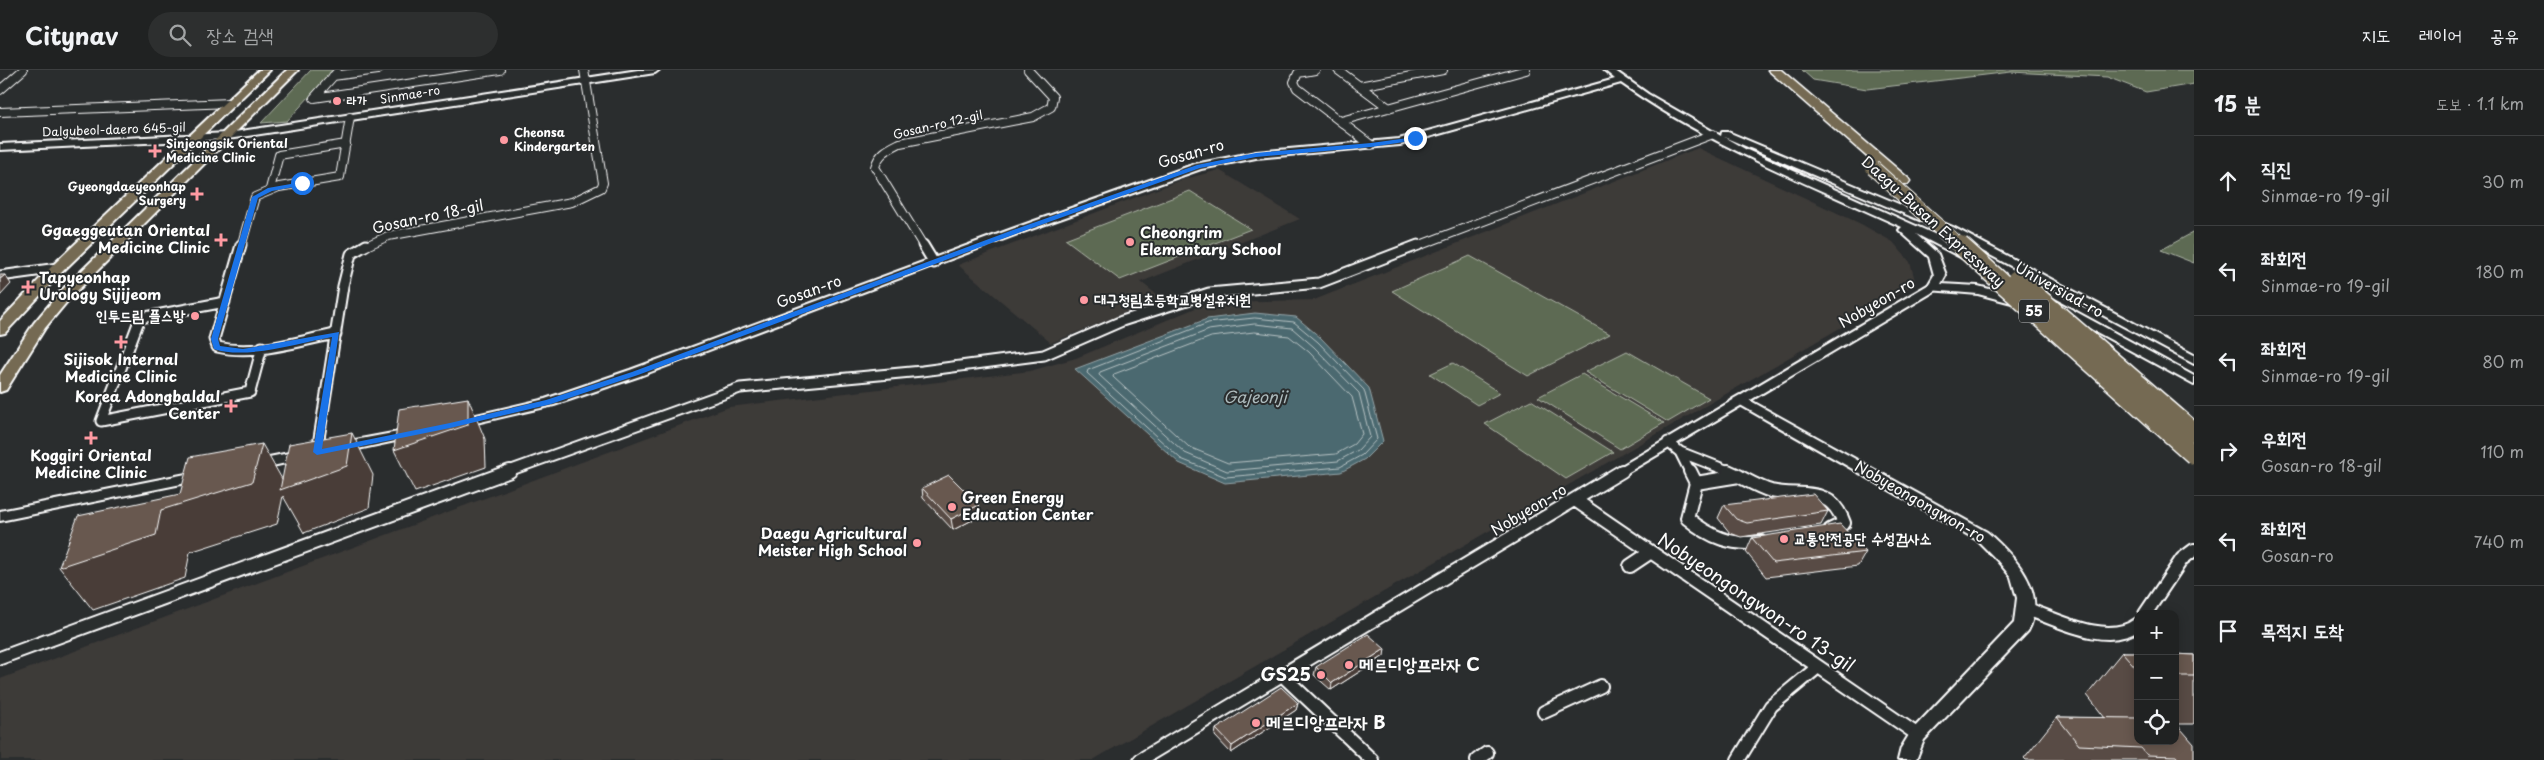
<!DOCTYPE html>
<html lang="ko">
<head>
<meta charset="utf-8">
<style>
	:root { --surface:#202222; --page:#2d2f2f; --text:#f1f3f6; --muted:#a2a4a5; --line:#3d3f40 }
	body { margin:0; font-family:"Playpen Sans","Poor Story",sans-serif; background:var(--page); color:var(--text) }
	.controls { position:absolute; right:15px; bottom:15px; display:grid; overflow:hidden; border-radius:10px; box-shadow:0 2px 12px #0003 }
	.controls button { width:45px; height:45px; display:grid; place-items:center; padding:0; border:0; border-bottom:1px solid var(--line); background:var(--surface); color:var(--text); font:25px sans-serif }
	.stop { position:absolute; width:15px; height:15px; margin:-11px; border:4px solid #1a73e8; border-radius:50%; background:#fff }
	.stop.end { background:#1a73e8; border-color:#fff; box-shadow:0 1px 5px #0008 }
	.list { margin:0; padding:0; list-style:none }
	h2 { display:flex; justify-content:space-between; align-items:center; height:65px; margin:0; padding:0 20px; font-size:21px }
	h2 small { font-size:16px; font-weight:400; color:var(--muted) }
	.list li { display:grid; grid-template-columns:32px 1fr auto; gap:15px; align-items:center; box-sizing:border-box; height:90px; padding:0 20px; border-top:1px solid var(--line) }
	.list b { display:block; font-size:19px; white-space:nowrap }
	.list p { margin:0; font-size:16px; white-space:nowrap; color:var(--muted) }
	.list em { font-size:16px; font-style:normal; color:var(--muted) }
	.icon { flex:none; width:28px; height:28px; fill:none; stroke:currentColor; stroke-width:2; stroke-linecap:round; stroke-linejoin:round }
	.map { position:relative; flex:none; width:2194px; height:690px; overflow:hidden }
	header { display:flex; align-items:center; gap:30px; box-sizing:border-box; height:70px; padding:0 25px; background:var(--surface); border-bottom:1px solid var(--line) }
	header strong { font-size:24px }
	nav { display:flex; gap:28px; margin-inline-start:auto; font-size:18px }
	.search { width:350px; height:45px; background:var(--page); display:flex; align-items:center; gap:12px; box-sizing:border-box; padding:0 18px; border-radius:28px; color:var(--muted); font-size:19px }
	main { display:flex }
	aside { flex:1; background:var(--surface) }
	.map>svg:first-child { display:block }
	.built { fill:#3d3a38 }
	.green { fill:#5d6b52; stroke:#aeb5a8 }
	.water { fill:#4c696f; stroke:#94a5a9 }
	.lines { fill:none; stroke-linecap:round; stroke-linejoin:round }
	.shore { stroke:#b7c3c5; stroke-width:1 }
	.street-far2-casing { stroke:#fff; stroke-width:10 }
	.street-far1-casing { stroke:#fff; stroke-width:13 }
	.street-casing { stroke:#fff; stroke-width:16 }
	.secondary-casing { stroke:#fff; stroke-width:4 }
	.primary-casing { stroke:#fff; stroke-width:4 }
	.highway-casing { stroke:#fff; stroke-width:3 }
	.street-far2 { stroke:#2a2d2e; stroke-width:8 }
	.street-far1 { stroke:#2a2d2e; stroke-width:9 }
	.street { stroke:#2a2d2e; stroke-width:12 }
	.secondary { fill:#2a2d2e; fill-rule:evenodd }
	.primary { fill:#746b52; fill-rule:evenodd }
	.highway { fill:#746b52; fill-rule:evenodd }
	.highway-bridge-far1-casing { stroke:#fff; stroke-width:16; stroke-linecap:butt }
	.highway-bridge-casing { stroke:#fff; stroke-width:21; stroke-linecap:butt }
	.highway-bridge-far1 { stroke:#746b52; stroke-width:14 }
	.highway-bridge { stroke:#746b52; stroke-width:18 }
	.wall { fill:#594c44; stroke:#fff }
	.shaded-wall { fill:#493e37; stroke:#fff }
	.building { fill:#68584f; stroke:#fff }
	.route { fill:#1a73e8 }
	.poi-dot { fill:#ff9aa2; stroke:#2a2d2e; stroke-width:2 }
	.labels { text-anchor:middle; stroke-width:4; stroke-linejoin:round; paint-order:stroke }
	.far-street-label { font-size:12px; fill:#fff; stroke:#2a2d2e }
	.far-poi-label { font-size:12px; font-weight:bold; fill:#fff; stroke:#2a2d2e; text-anchor:start }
	.shield { fill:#2a2d2e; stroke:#bfc0c0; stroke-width:1 }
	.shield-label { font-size:14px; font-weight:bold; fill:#fff }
	.street-label { font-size:15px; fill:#fff; stroke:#2a2d2e }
	.poi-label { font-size:15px; font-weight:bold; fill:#fff; stroke:#2a2d2e; text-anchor:start }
	.water-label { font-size:16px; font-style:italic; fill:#aebcbe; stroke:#2a2d2e }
	.near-street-label { font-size:18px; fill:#fff; stroke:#2a2d2e }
	.near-poi-label { font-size:18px; font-weight:bold; fill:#fff; stroke:#2a2d2e; text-anchor:start }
</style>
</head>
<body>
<header>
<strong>Citynav</strong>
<div class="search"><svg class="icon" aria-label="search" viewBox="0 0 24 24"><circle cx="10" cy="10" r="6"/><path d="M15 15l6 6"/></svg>장소 검색</div>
<nav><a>지도</a><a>레이어</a><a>공유</a></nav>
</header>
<main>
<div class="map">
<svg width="2194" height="690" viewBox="0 0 2194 690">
	<rect width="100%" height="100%" fill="#2a2d2e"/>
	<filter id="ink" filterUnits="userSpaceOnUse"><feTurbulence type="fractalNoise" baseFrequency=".02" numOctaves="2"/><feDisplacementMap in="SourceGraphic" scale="10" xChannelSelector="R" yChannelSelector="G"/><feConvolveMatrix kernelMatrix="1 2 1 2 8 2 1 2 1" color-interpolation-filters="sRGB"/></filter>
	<g filter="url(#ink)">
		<path class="built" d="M1698 78 1861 154 1893 172 1910 192 1916 214 1093 690H1L0 609 729 337 1030 301 1076 288 1210 232 1314 230Z
			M1219 100 1300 149 1141 212 1161 228 1051 273 958 195 1181 110Z"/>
		<path class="green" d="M311 0H334L287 51 261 53Z
			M1802 0H2194V14L2146 22 2107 7 2011 2 1867 19 1813 10Z
			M1190 121 1251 159 1120 210 1065 169Z
			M2194 162V193L2161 180Z
			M1470 186 1610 264 1528 306 1392 221Z
			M1627 281 1709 328 1668 352 1585 302Z
			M1453 293 1500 323 1477 335 1430 304Z
			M1582 304 1664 353 1620 379 1538 327Z
			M1531 330 1613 382 1566 409 1485 354Z"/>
		<path class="water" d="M1255 243 1296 247 1321 268 1369 318 1383 371 1365 389 1341 402 1225 413 1179 393 1075 299 1207 249Z"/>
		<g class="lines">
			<path class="shore" d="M1255 248 1294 252 1318 272 1364 320 1377 369 1362 385 1340 397 1226 407 1181 389 1087 303 1088 300 1208 253Z
				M1255 254 1292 258 1314 277 1359 323 1370 367 1358 380 1338 391 1227 401 1185 383 1099 305 1100 302 1209 260Z
				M1255 262 1289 266 1309 282 1352 327 1362 364 1354 374 1336 384 1228 393 1189 377 1113 307 1114 304 1211 267Z"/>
			<g class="street-far2-casing">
				<path id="street-far2" d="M1315 0 1298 3 1294 12 1297 18 1371 75
					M1338 0 1389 38
					M333 6 378 0
					M1359 16 1443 0
					M0 20 23 0
					M314 28 500 0
					M314 28 337 2
					M0 42 231 33
					M1341 51 1526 0
					M270 119 279 85 346 74
					M241 177 255 127 279 117 340 107 350 47
					M364 177 388 166 572 132 601 118 603 113 584 0
					M924 177 875 97C879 83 888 79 900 73L1033 47 1051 37 1053 27 1028 0
					M1415 177 1713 64"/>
			</g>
			<g class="street-far1-casing">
				<path id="street-far1" d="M241 175 214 269 217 277C256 286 297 271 336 264
					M923 175 934 193
					M0 206 58 198
					M225 232 140 248 101 351 250 322 262 277
					M1668 372 1680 382 1690 402
					M317 381 343 216 351 184 366 175
					M1680 382 1731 402
					M506 402 740 318 922 301 1044 285 1122 251 1209 223 1319 213 1418 175
					M1620 402 1933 217"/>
			</g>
			<g class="street-casing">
				<path id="street" d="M1690 401 1696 413 1687 448C1710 467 1731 476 1761 472
					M1728 401C1742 407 1757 417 1771 421 1801 428 1830 414 1844 453L1830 460
					M1696 413 1739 406
					M1575 430 1918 665
					M1630 496 1651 482
					M2027 539C2058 550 2108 577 2138 554
					M2145 544 2182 489 2194 480
					M0 588 510 401
					M1282 605 1372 690
					M1544 642 1601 616
					M1140 690 1622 401
					M1477 690 1487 683
					M1738 690 1771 636 1818 597"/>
			</g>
			<g class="secondary-casing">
				<path id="secondary" d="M638 0H659L655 3 228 69 0 80V74L228 63Z
					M1604 0H1614L1648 24 1721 66 1722 62H1728L1953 157 2194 285V294L1945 161 1724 67 1745 79 1934 164 1972 185V189H1964L1916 164 1938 184 1946 205 1941 214 1978 216 2027 229 2029 232 2023 236 1978 224 1929 220 1927 217 1934 205 1929 187 1901 162 1899 160 1902 157C1806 113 1707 74 1621 13L1400 75 1256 88 1201 99 1020 163 640 306 554 335 459 357 452 353 459 349 545 329 630 300 1012 159 1195 94 1256 82 1399 69 1615 9Z
					M2051 228 2194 306V315L2047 235 2045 232Z
					M1740 325 1987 462C2014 486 2049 521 2028 561L1924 670 1916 690H1898L1901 678 1912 660 2014 553 2017 528 2011 507 1997 490 1977 470 1735 332 1733 329Z
					M414 359 421 363 419 366 339 383 332 378 339 373Z
					M304 380 311 385 309 388 254 400 247 395 254 390Z
					M201 401 206 403 208 406 206 409 0 451V441Z"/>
			</g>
			<g class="primary-casing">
				<path id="primary" d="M259 0H270L63 201 5 263 0 264V251L53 195Z
					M287 0H298L70 228 45 258 6 320 0 322V305L34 253 60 222Z"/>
			</g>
			<g class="highway-casing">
				<path id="highway" d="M1768 0H1781L1908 108 1910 111 1908 114H1898Z"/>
			</g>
			<use href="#street-far2" class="street-far2"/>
			<use href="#street-far1" class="street-far1"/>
			<use href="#street" class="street"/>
			<use href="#secondary" class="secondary"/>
			<use href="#primary" class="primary"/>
			<use href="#highway" class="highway"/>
			<g class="highway-bridge-far1-casing">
				<path id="highway-bridge-far1" d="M1873 98 1961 177"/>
			</g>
			<g class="highway-bridge-casing">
				<path id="highway-bridge" d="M1960 175 2194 385
					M2017 209 2194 362"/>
			</g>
			<use href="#highway-bridge-far1" class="highway-bridge-far1"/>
			<use href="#highway-bridge" class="highway-bridge"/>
		</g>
		<path class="wall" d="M922 418 980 446 953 460 923 428Z
			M1724 435 1828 441 1821 455 1741 467 1730 463 1718 448Z
			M1752 468 1866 482 1858 496 1766 507 1746 482Z
			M2122 582H2138V671H2175V584L2194 585V654H2178L2194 690H2026L2024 688 2057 647 2105 648 2087 625Z
			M1384 586 1331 620 1314 605 1316 597Z
			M1298 633 1296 640 1231 683 1215 666 1216 659Z"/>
		<path class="shaded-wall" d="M5 205 11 214 0 226V209Z
			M468 328 485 369 486 397 415 422 394 380Z
			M352 363 373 405 369 438 304 463 283 426 277 454 190 482 185 508 93 540 59 497 161 440 262 374 286 416Z
			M979 435 980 446 953 460 951 449Z
			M1385 579 1384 586 1331 620 1332 613Z
			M1298 633 1296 640 1231 683 1232 676Z"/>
		<path class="building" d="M0 205H5L0 209Z
			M468 328V355L394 380 399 339Z
			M352 363 347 396 280 420 289 374Z
			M262 374 252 412 161 440 156 465 59 497 78 446 180 424 190 387Z
			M949 405 979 435 951 449 922 418Z
			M1813 424 1828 441 1747 453 1736 449 1724 435Z
			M1840 454 1866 482 1773 493 1752 468Z
			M1368 564 1385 579 1332 613 1316 597Z
			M2122 582H2138V600Z
			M2175 584 2194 585V606H2175Z
			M1281 617 1298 633 1232 676 1216 659Z
			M2057 647 2138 648V671H2175V652L2194 674V690H2179L2176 686 2147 685 2141 678 2079 675Z"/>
	</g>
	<path class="route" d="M1415 67 1417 70 1371 77 1256 87 1200 98 1018 163 638 305 551 334 450 358 317 385 313 382 332 267C298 273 246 290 214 279L211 269 252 127 268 118 302 112 304 115 272 121 258 128 218 269 220 276 243 279 339 262 322 379 450 353 546 330 632 302 1013 160 1197 95 1256 83 1371 73Z"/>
	<g class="poi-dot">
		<circle cx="337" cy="31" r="5"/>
		<circle cx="504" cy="70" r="5"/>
		<path d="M152.5 73.5h5v5h5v5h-5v5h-5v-5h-5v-5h5z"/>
		<path d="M194.5 116.5h5v5h5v5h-5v5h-5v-5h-5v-5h5z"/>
		<path d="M218.5 162.5h5v5h5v5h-5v5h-5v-5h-5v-5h5z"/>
		<circle cx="1130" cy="172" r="5"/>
		<path d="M25.5 209.5h5v5h5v5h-5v5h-5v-5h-5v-5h5z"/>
		<circle cx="1084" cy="230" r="5"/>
		<circle cx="195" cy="246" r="5"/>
		<path d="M118.5 264.5h5v5h5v5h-5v5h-5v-5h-5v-5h5z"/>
		<path d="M228.5 328.5h5v5h5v5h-5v5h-5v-5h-5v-5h5z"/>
		<path d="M88.5 360.5h5v5h5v5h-5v5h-5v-5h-5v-5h5z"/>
		<circle cx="952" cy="437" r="5"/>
		<circle cx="1784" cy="469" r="5"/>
		<circle cx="917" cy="473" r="5"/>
		<circle cx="1349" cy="595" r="5"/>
		<circle cx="1321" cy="605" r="5"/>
		<circle cx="1256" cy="653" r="5"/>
	</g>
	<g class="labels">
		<g class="far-street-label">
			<text transform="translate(410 25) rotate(-9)" y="4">Sinmae-ro</text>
			<text transform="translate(938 55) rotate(-13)" y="4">Gosan-ro 12-gil</text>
			<text transform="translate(114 60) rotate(-2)" y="4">Dalgubeol-daero 645-gil</text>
		</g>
		<g class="far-poi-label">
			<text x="347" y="35">라가</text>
			<text x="514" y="67">Cheonsa<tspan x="514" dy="14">Kindergarten</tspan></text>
			<text x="166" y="78">Sinjeongsik Oriental<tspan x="166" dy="14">Medicine Clinic</tspan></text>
			<text x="186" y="121" text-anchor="end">Gyeongdaeyeonhap<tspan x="186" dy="14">Surgery</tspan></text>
		</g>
		<rect class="shield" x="2019" y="229.5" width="30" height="23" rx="4"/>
		<g class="shield-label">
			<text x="2034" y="246">55</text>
		</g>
		<g class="street-label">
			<text transform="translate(1191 84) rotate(-16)" y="5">Gosan-ro</text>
			<text transform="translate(428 147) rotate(-12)" y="5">Gosan-ro 18-gil</text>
			<text transform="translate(1933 152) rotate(42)" y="5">Daegu-Busan Expressway</text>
			<text transform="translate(2059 220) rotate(29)" y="5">Universiad-ro</text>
			<text transform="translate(809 222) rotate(-20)" y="5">Gosan-ro</text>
			<text transform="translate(1877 233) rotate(-30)" y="5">Nobyeon-ro</text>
			<text transform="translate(1920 432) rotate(30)" y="5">Nobyeongongwon-ro</text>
			<text transform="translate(1529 440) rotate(-31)" y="5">Nobyeon-ro</text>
		</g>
		<g class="poi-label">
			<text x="210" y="166" text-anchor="end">Ggaeggeutan Oriental<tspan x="210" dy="17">Medicine Clinic</tspan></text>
			<text x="1140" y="168">Cheongrim<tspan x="1140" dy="17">Elementary School</tspan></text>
			<text x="39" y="213">Tapyeonhap<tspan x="39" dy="17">Urology Sijijeom</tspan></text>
			<text x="1094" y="235">대구청림초등학교병설유치원</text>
			<text x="185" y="251" text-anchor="end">인투드림 플스방</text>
			<text x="121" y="295" text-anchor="middle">Sijisok Internal<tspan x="121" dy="17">Medicine Clinic</tspan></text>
			<text x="220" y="332" text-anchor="end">Korea Adongbaldal<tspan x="220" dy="17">Center</tspan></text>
			<text x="91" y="391" text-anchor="middle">Koggiri Oriental<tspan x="91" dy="17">Medicine Clinic</tspan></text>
			<text x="962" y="433">Green Energy<tspan x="962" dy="17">Education Center</tspan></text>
			<text x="907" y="469" text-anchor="end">Daegu Agricultural<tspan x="907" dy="17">Meister High School</tspan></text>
			<text x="1794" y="474">교통안전공단 수성검사소</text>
		</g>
		<g class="water-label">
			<text x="1255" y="333">Gajeonji</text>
		</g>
		<g class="near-street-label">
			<text transform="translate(1756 533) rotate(34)" y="6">Nobyeongongwon-ro 13-gil</text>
		</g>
		<g class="near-poi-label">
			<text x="1359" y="601">메르디앙프라자 C</text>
			<text x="1311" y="611" text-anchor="end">GS25</text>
			<text x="1266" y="659">메르디앙프라자 B</text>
		</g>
	</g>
</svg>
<div class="controls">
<button>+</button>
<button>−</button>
<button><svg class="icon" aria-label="locate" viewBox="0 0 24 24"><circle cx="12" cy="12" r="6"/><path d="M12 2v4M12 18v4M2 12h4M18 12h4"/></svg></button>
</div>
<div class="stop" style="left:302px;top:113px"></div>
<div class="stop end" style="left:1415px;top:68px"></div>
</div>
<aside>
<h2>15 분<small>도보 · 1.1 km</small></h2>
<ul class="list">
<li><svg class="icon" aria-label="ahead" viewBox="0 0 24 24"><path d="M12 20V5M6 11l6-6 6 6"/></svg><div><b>직진</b><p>Sinmae-ro 19-gil</p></div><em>30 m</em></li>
<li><svg class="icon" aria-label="left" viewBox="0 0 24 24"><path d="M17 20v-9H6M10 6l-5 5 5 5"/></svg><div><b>좌회전</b><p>Sinmae-ro 19-gil</p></div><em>180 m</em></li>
<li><svg class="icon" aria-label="left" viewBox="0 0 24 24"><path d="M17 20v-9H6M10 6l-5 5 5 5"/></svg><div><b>좌회전</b><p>Sinmae-ro 19-gil</p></div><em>80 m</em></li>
<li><svg class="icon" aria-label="right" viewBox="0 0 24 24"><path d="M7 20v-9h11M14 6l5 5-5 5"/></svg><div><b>우회전</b><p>Gosan-ro 18-gil</p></div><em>110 m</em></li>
<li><svg class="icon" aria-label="left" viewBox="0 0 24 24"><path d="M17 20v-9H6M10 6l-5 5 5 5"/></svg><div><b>좌회전</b><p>Gosan-ro</p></div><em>740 m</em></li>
<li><svg class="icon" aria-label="arrive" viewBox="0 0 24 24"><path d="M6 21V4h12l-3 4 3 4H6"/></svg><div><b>목적지 도착</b></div></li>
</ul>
</aside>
</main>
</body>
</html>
